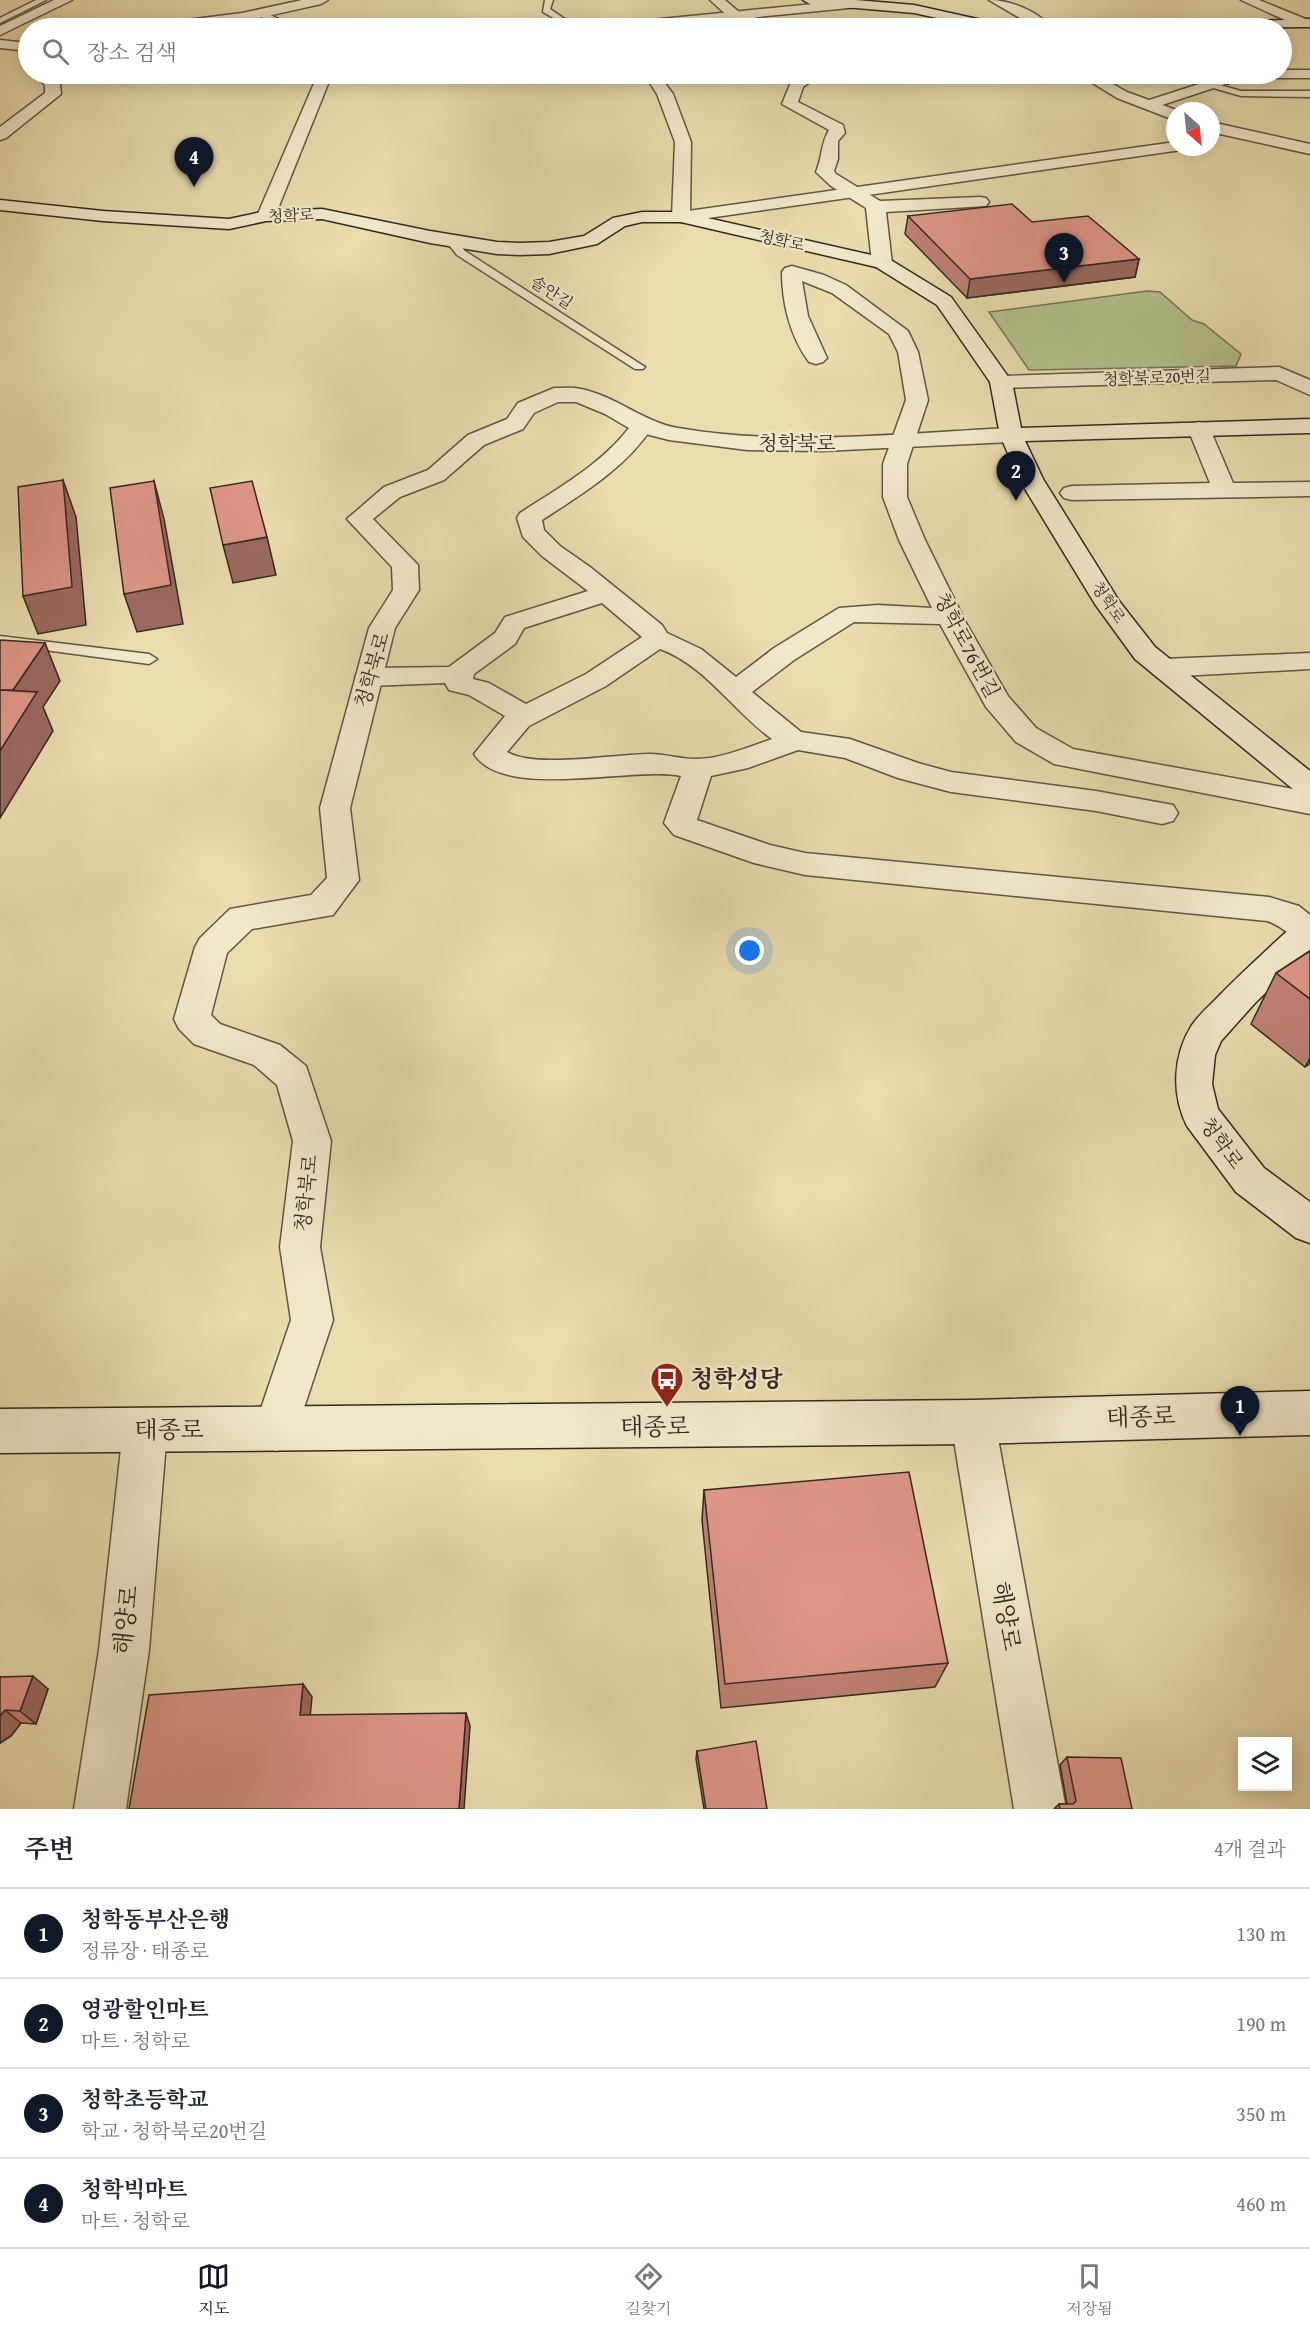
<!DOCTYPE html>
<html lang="ko">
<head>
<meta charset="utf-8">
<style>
	:root { --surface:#fff; --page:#f2f2f3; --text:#1f2937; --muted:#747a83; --line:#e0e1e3; --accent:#111827 }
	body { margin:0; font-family:"Gentium Book Plus","Noto Serif KR",serif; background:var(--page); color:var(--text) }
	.controls { position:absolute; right:18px; bottom:18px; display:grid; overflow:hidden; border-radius:0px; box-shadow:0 3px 15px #0003 }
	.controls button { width:54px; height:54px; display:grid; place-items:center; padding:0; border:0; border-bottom:2px solid var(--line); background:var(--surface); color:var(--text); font:30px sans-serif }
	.compass { position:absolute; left:1166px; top:102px; width:54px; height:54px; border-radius:50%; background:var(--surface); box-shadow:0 3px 15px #0003; rotate:153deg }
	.you { position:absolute; left:750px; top:951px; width:21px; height:21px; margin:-15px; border:4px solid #fff; border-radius:50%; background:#1a73e8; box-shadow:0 0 0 9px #1a73e833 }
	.badge { display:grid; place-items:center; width:39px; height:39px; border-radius:50%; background:var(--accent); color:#fff; font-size:20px; font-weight:700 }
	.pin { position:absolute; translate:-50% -50px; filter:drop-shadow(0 2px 3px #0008) }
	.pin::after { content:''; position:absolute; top:32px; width:21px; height:18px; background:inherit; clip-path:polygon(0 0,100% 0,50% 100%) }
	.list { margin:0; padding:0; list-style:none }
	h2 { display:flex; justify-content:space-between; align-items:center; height:78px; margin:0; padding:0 24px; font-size:26px }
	h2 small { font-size:20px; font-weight:400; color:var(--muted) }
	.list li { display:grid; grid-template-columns:39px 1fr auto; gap:18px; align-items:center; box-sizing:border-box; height:90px; padding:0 24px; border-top:2px solid var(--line) }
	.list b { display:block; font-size:22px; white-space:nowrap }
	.list p { margin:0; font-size:20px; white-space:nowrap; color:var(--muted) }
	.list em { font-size:20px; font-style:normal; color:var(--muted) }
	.icon { flex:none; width:33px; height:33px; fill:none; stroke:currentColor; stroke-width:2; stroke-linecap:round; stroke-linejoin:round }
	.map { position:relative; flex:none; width:1310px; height:1809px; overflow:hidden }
	.search { position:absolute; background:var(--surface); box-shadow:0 3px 15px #0003; left:18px; right:18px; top:18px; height:66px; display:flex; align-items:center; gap:15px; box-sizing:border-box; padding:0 21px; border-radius:33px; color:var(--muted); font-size:22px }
	.sheet { height:438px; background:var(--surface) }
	nav { display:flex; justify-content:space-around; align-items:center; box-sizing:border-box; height:84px; border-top:2px solid var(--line); background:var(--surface); font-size:16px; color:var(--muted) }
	nav a { display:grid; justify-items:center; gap:3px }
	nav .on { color:var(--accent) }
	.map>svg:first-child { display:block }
	.green { fill:#b3c18c; stroke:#747457; stroke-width:1.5 }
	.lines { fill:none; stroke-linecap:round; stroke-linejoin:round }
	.service-casing { stroke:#615545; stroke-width:3 }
	.minor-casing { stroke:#615545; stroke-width:3 }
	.tertiary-casing { stroke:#615545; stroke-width:3 }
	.secondary-casing { stroke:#342822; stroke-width:3 }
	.service { fill:#f1e8ca; fill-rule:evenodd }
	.minor { fill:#f1e8ca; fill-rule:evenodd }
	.tertiary { fill:#f1e8ca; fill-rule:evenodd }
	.secondary { fill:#f1e8ca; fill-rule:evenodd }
	.wall { fill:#bf8175; stroke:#342822; stroke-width:1.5 }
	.shaded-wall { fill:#9b695f; stroke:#342822; stroke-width:1.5 }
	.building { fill:#de9688; stroke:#342822; stroke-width:1.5 }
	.labels { text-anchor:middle; stroke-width:4.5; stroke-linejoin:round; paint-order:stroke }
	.far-street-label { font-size:16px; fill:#342822; stroke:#f1e8ca }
	.street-label { font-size:20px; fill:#342822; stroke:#f1e8ca }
	.near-poi-label { font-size:24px; font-weight:bold; fill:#342822; stroke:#f1e8ca; text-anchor:start }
	.near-street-label { font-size:24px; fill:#342822; stroke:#f1e8ca }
</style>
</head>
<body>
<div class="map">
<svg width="1310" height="1809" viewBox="0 0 1310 1809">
	<rect width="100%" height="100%" fill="#e9dcad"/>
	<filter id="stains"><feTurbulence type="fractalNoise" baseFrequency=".00333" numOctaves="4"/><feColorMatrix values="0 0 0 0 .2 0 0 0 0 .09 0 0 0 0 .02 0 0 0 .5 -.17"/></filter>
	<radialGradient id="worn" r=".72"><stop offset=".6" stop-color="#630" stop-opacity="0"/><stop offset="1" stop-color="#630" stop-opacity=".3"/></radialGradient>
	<path class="green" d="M1147 291 1160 292 1192 320 1204 324 1241 354 1236 366 1029 370 989 312Z"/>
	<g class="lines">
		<g class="service-casing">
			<path id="service" d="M36 0H46L0 23V18Z
				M545 0H553L550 9 578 28H571L543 12Z
				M256 11H262L297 28H288L256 15Z
				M1213 83 1241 91H1310V97L1241 96 1210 87 1209 85Z
				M446 238H454L465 251 645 367 643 369H635L457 255 445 240Z
				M0 636 149 654 157 659 149 664 0 644Z"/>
		</g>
		<g class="minor-casing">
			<path id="minor" d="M54 0H72L0 35V26Z
				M710 0H725L739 12H748L771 28H755L740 19H731Z
				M989 0C1011 0 1037 11 1052 28H1037Z
				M1241 0H1259L1308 20 1310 23 1308 26H1298Z
				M1282 70H1310V78H1259L1252 74H1282Z
				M318 74H332L275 216 272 220H260L257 216Z
				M644 74H658L673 94 691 142 690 217 687 221H675L672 217 675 142 657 94Z
				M804 74H821L803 87 798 102 843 125 845 133 838 141V159L834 171 836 174 880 201 980 197 986 198 989 202 986 206 886 212 892 263 889 267H875L872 263 866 208 831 186 816 172C823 155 820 146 829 130L782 104 791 82Z
				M1230 74H1249L1247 77 1153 108H1143L1140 105 1143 102Z
				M792 266 824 275 846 285 908 331 918 352 928 400 907 464V497L925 540 965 621 1008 696 1036 728 1073 749 1310 792V814L1054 764 1016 742 986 707 940 624 854 622 794 660 752 692 801 732 850 739 918 763 951 772 1096 791 1173 805 1178 813 1173 821 1162 824 1096 811 951 792 898 778 845 758 798 750 748 768 711 776 697 820 770 845 805 853 1269 897 1299 906 1310 915V944C1293 941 1284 926 1267 921L805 875 754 863 674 835 664 823 681 776C632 766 504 801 474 754L505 716 469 695 449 690 445 683 369 686 359 683 355 677 359 671 369 668 449 667 495 633 505 617 588 591 542 556 523 537 517 518 520 513C560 487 607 461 634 421L642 419 650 421 653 426C627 467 582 494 542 520L544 530 560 546 590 567 662 625 667 633 701 649 736 677 774 648 839 608 878 605 932 608 899 540 883 497V464L906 400 898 352 889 334 832 293 802 281 808 316 827 358 823 362 816 364 809 362C790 336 782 303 782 272L785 268ZM602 603 642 637 586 674 526 704 489 683 473 679 474 674 515 644 524 628ZM660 649C705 665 734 712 772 739 748 747 721 759 696 759 680 759 665 754 650 754 615 754 534 769 507 752L529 726 606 686Z
				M1279 367 1310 380V395L1276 380 1001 388 993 387 990 382 993 377 1001 376Z
				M1199 422 1207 424 1210 429 1233 483 1310 482V496L1072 500 1064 498 1060 493 1064 488 1072 486 1210 483 1188 429 1191 424Z
				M1310 653V669L1163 677 1153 674 1149 668 1153 662 1163 659Z
				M973 1400 989 1407 995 1422 1066 1809H1014L951 1422 957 1407Z
				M145 1408 161 1415 167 1430 149 1650 126 1809H74L99 1650 123 1430 129 1415Z"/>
		</g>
		<g class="tertiary-casing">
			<path id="tertiary" d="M302 0H328L321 4C265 16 204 34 147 28L154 24 242 13Z
				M854 0 861 4 859 7 647 28H603L610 24Z
				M0 40 28 43V51L0 48Z
				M34 74H49L60 84 61 94 6 138 0 140V127L45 93V85Z
				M1078 74H1095L1127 92 1179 111H1175V120L1169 118 1117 98Z
				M1211 122 1310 144V154L1211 132Z
				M1175 142V147H1183L1181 150 681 222 675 221 672 217 675 213 681 212Z
				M554 388C563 388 573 387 581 389 616 396 643 422 678 428 787 447 901 433 1011 428L1019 430 1022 435 1019 440 1011 442 823 451 747 450 669 440 634 431 605 414 576 402H558L534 413 523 429 484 445 444 480 400 497 373 519 418 565 419 590 395 628 350 808 359 880 333 915 252 929 227 953 211 1015 220 1024 280 1045 306 1066 331 1141 320 1247 333 1320 292 1444 276 1451 260 1444 254 1429 291 1320 280 1247 293 1141 277 1085 254 1065 194 1044 179 1029 174 1019 195 947 200 938 230 909 311 895 327 878 320 808 369 628 393 590 392 567 347 519 384 487 428 470 468 435 507 419 518 403Z"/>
		</g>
		<g class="secondary-casing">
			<path id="secondary" d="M803 0H856L914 5 1000 24 1007 28H984L914 13 810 4Z
				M1310 19V27L1175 28 1182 24Z
				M0 200 103 211 229 219 266 211 322 209 430 231 497 242 520 243 549 242 584 236 613 218 642 212H681L889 259 951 297 1012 382 1021 428 1310 419V433L1025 441 1043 479 1119 601 1155 647 1310 771V797L1299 794 1135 659 1095 604 1019 479 1000 435 990 382 937 305 876 267 681 222H642L625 226 597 244 549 254 520 255 497 254 430 243 322 219 266 221 229 229 103 221 0 210Z
				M1310 918V950L1255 1003 1221 1041 1215 1055 1212 1084 1218 1109 1264 1168 1310 1202V1243L1296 1238 1236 1192 1187 1126C1171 1094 1173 1055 1192 1025 1198 1016 1207 1008 1214 1001 1241 973 1270 947 1298 921Z
				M1310 1391V1435L973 1444 0 1453V1409L973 1400Z"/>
		</g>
		<use href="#service" class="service"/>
		<use href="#minor" class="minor"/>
		<use href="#tertiary" class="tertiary"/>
		<use href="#secondary" class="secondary"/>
	</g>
	<path class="wall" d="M908 216 1032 222 1139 259 1135 277 967 298 905 234Z
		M1310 951V1063L1305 1067 1251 1024 1276 973Z
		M704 1490 948 1663 935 1687 721 1708 702 1520Z
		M0 1677 48 1689 36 1724 21 1723 11 1736 0 1743Z
		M697 1751 767 1809H704L696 1759Z
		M1067 1757 1132 1809H1054L1059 1804H1067L1060 1765Z"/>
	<path class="shaded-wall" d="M1139 259 1135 277 967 298 970 279Z
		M63 480 76 517 86 625 38 634 23 596Z
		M154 481 164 519 183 624 137 632 124 594Z
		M267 537 276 575 233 583 223 545Z
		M45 643 60 681 43 707 53 731 0 818V751L13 690Z
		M1310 1058V1063L1305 1067Z
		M33 1676 48 1689 36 1724 20 1711Z
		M303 1684 312 1697 309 1728 300 1715Z
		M5 1710 21 1723 11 1736 0 1743V1716Z
		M466 1713 470 1726 464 1809H459Z"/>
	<path class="building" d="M1012 204 1032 222 1088 216 1139 259 970 279 908 216Z
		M63 480 72 587 23 596 18 487Z
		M154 481 171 585 124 594 110 488Z
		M252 481 267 537 223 545 210 488Z
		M1 640 45 643 13 690H0V642Z
		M0 690 37 692 0 751Z
		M1310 951V999L1276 973Z
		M909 1472 948 1663 725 1684 704 1490Z
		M33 1676 20 1711 5 1710 0 1716V1677Z
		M303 1684 300 1715 466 1713 459 1809H129L149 1695Z
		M756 1741 767 1809H706L697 1751Z
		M1067 1757 1121 1758 1132 1809H1060L1059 1804H1073L1076 1801Z"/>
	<defs>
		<g id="bus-pin" transform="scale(1.725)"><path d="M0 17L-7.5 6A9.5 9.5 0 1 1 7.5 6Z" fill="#8f2418" stroke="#f1e8ca"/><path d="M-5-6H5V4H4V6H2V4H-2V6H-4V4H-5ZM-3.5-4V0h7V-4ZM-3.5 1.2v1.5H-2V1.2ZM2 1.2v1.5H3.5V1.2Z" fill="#fff"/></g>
	</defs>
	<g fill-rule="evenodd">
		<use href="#bus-pin" x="667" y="1379"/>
	</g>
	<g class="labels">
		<g class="far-street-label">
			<text transform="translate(291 215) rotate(-3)" y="6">청학로</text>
			<text transform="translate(782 240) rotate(13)" y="6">청학로</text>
			<text transform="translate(552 292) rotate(33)" y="6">솔안길</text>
			<text transform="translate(1157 377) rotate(-2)" y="6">청학북로20번길</text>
			<text transform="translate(1109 602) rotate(56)" y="6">청학로</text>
		</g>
		<g class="street-label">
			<text x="797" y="450">청학북로</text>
			<text transform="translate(967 645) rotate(62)" y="7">청학로76번길</text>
			<text transform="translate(372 670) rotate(-74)" y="7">청학북로</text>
			<text transform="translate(1222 1143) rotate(54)" y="7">청학로</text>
			<text transform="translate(306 1193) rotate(-84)" y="7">청학북로</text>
		</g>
		<g class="near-poi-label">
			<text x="690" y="1387">청학성당</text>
		</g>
		<g class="near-street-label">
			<text transform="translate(1141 1417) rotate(-2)" y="8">태종로</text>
			<text transform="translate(655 1427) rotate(-1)" y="8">태종로</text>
			<text x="169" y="1438">태종로</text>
			<text transform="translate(1006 1616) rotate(80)" y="8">해양로</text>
			<text transform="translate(126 1620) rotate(-84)" y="8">해양로</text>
		</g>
	</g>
	<rect width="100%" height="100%" filter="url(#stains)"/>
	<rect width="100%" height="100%" fill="url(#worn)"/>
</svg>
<div class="controls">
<button><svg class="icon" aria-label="layers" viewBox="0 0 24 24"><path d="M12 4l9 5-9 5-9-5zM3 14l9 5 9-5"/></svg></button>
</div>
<svg class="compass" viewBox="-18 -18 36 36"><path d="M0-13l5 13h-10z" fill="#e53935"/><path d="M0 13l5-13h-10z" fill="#747a83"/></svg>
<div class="you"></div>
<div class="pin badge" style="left:1240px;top:1436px">1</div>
<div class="pin badge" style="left:1016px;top:501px">2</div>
<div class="pin badge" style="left:1064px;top:283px">3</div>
<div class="pin badge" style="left:194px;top:187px">4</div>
<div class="search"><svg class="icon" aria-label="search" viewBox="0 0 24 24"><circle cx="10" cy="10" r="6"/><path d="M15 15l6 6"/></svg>장소 검색</div>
</div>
<section class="sheet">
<h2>주변<small>4개 결과</small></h2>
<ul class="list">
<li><span class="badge">1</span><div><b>청학동부산은행</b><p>정류장 · 태종로</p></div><em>130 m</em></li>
<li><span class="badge">2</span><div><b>영광할인마트</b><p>마트 · 청학로</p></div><em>190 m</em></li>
<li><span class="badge">3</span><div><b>청학초등학교</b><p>학교 · 청학북로20번길</p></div><em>350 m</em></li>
<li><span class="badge">4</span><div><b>청학빅마트</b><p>마트 · 청학로</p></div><em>460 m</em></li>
</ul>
</section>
<nav>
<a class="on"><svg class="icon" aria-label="map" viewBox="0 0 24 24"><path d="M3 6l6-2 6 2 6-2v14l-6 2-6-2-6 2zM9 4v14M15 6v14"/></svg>지도</a>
<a><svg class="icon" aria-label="directions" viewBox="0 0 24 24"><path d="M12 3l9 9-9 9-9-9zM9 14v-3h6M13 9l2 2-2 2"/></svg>길찾기</a>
<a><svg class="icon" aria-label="saved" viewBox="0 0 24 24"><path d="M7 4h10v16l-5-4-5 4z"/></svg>저장됨</a>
</nav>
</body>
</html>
